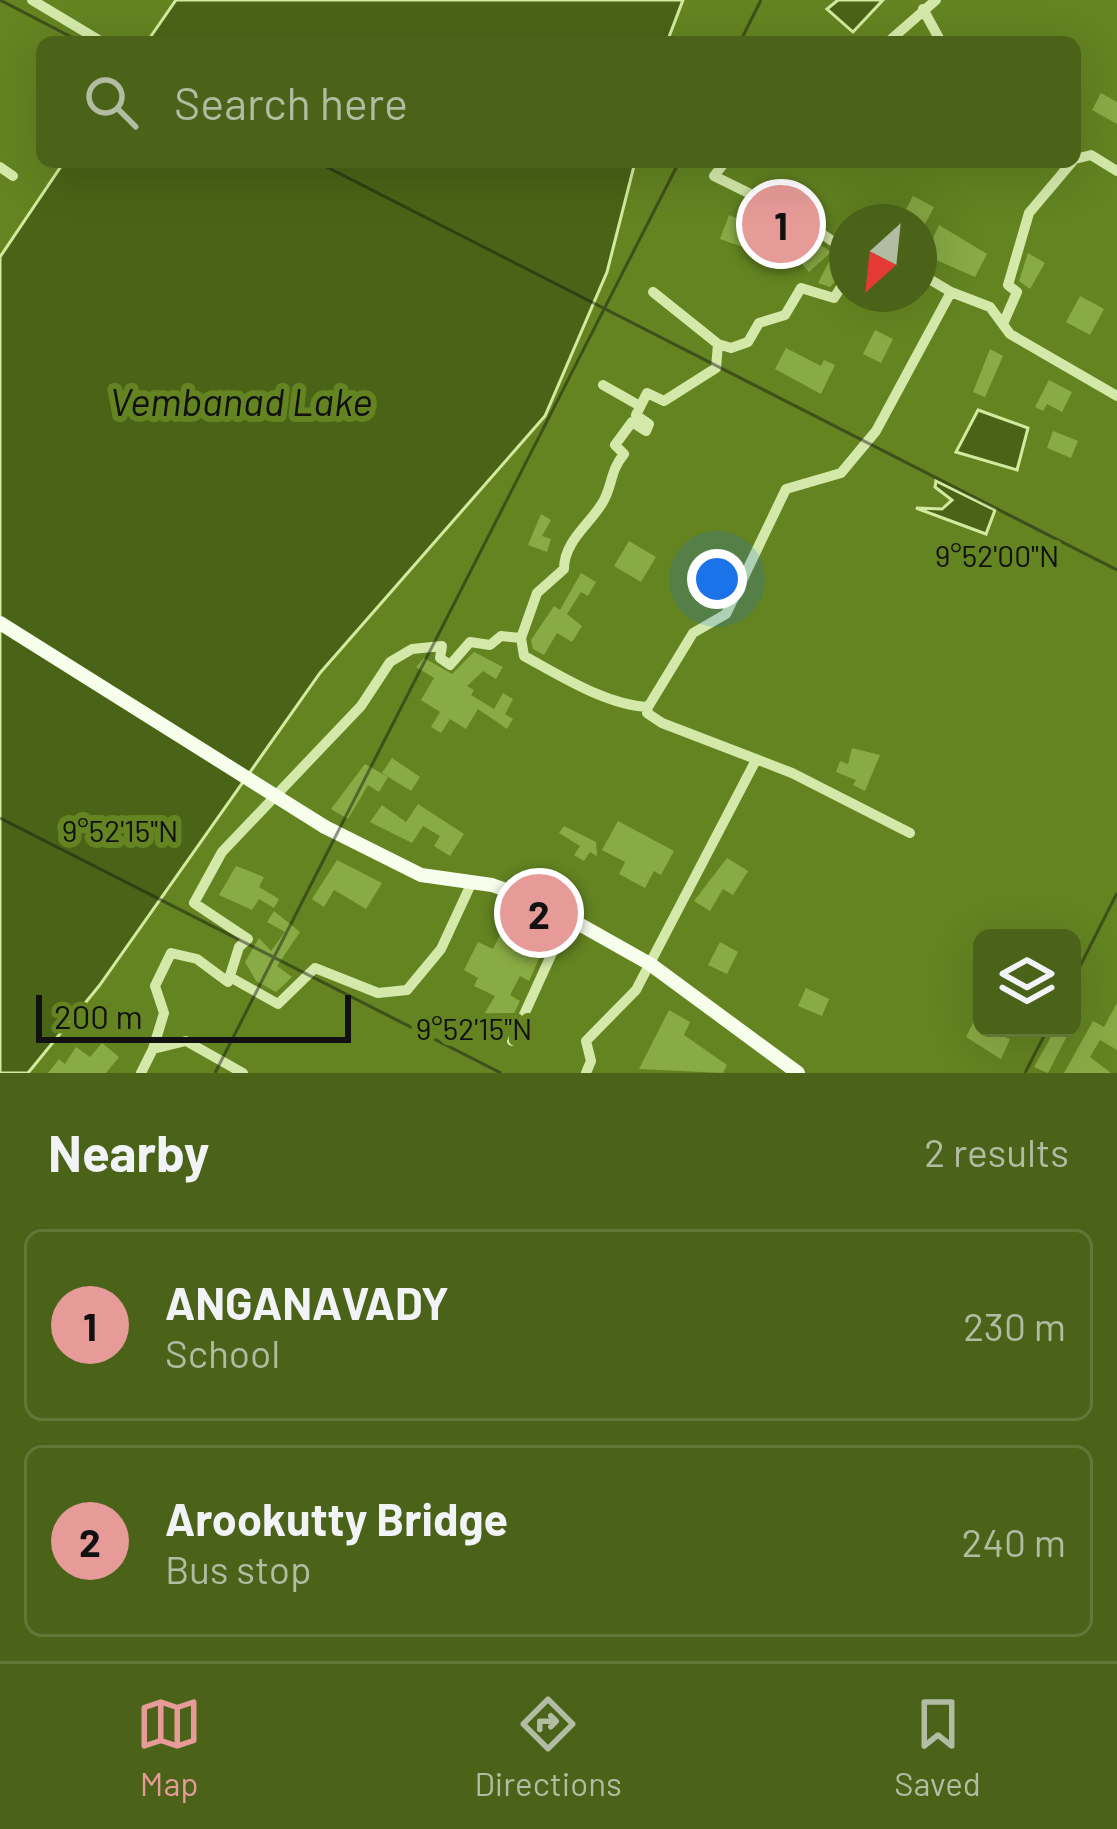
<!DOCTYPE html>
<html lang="en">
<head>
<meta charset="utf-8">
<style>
	:root { --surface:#4a6319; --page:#516922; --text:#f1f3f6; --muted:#b2bca2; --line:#617738; --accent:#e69b98 }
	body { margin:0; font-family:Barlow,sans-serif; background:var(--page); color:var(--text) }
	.controls { position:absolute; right:36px; bottom:36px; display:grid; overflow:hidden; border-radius:18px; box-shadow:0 12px 48px #0002 }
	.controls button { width:108px; height:108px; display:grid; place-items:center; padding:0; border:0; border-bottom:3px solid var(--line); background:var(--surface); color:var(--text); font:60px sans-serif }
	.compass { position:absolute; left:829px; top:204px; width:108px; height:108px; border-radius:50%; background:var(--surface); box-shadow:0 12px 48px #0002; rotate:207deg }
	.scale { position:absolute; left:36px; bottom:30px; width:315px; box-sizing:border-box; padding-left:12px; border:6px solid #111; border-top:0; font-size:33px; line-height:42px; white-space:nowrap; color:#111; -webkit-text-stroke:9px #638421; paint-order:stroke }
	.you { position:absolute; left:717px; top:579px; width:42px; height:42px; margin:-30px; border:9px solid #fff; border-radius:50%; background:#1a73e8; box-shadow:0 0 0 18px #1a73e833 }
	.badge { display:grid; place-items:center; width:78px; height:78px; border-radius:50%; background:var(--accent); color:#111; font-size:39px; font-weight:700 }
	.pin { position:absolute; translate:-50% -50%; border:6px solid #fff; box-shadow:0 3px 12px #0006 }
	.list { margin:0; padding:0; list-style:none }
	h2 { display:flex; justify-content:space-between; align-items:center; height:156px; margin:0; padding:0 48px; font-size:51px }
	h2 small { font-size:39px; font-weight:400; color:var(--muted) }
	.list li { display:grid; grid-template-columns:78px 1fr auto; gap:36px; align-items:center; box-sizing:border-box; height:192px; margin:0 24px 24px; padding:0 24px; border:3px solid var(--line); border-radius:18px }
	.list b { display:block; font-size:45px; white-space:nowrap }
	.list p { margin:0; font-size:39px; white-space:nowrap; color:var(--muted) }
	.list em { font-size:39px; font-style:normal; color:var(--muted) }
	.icon { flex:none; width:66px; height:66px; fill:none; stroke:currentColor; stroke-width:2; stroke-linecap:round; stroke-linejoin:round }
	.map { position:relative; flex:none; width:1117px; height:1073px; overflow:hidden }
	.search { position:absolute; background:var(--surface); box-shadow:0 12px 48px #0002; left:36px; right:36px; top:36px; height:132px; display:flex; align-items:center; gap:30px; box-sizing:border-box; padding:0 42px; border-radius:18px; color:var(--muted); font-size:45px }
	.sheet { height:588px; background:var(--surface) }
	nav { display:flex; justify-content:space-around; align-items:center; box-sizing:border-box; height:168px; border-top:3px solid var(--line); background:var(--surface); font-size:33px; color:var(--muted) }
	nav a { display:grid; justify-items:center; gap:6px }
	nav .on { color:var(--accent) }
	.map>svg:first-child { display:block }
	.water { fill:#496416; stroke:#d2ea9d; stroke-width:3 }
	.building { fill:#89ab45 }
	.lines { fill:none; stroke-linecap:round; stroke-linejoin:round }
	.minor { stroke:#d4e9a9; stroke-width:10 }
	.major { stroke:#f7feec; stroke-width:14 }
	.major-bridge { stroke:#f7feec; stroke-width:14 }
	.ticks { fill:none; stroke:#111; stroke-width:3; stroke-opacity:0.45 }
	.labels { text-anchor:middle; stroke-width:12; stroke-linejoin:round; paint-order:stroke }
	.water-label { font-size:39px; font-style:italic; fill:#111; stroke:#638421 }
	.ticks-label { font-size:30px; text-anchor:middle; fill:#111; stroke:#638421; stroke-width:12; stroke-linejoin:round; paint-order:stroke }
</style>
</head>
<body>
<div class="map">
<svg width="1117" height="1073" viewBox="0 0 1117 1073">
	<rect width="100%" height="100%" fill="#638421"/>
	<path class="water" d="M176 0H683L667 42H147Z
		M838 0H883L853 32 827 9Z
		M64 162H635L607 272 545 416 320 673 99 986 28 1073H0V257Z
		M978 410 1028 428 1017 470 956 452Z
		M936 481 995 510 986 534 916 508 942 509 952 500 935 487Z"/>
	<path class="building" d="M1101 93 1117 102V124L1092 110Z
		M913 196 934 207 925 224 904 213Z
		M729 215 776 234 765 255 720 239Z
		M939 225 987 254 975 277 925 255Z
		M802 232 831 252 809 272 786 246Z
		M1028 253 1045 263 1030 289 1019 281Z
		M833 254 847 261V268L830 287 818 283Z
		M1080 296 1104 309 1090 335 1066 322Z
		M875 330 893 339 881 363 863 354Z
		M786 348 821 366 824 360 835 365 821 394 775 369Z
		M990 349 1003 356 985 397 973 392Z
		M1049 380 1072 392 1062 412 1047 404 1043 411 1035 407Z
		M1053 431 1078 441 1071 458 1047 448Z
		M541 514 551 520 542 536 551 539 547 552 528 545Z
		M629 541 656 557 641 582 614 566Z
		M581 573 596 582 588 596 581 592 567 614 582 626 572 642 557 633 544 655 533 649 531 640 554 606 560 610Z
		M474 652 503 667 496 679 483 671 467 686 474 690 471 695 494 709 503 693 513 699 505 714 513 719 507 729 478 709 466 729 450 719 441 733 431 727 440 712 421 700 434 678 416 667 424 658 452 674Z
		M852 748 880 755 865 791 853 785 856 780 836 772 840 761 848 764Z
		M392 758 420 777 411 791 382 773Z
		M365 764 388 777 379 792 368 785 348 819 331 809Z
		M418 804 464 834 450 856 434 846 440 836 423 826 412 843 370 822 382 805 406 822Z
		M618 821 674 851 661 875 654 871 645 888 619 874 625 862 602 850Z
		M564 826 596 842 597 856 590 852 584 861 574 855 580 846 559 833Z
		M727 858 748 871 733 895 723 889 710 911 694 901Z
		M337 860 382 883 366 909 334 890 324 907 312 899Z
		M236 866 264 877 259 887 279 899 274 908 259 899 252 910 219 895Z
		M274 911 300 932 277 966 292 977 276 992 256 981 245 962 259 938 271 951 285 932 267 922Z
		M538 923 547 928 537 947 543 950 529 981 520 976 510 995 520 1001 506 1030 483 1016 495 996 474 986 478 978 464 970 478 942 493 949 503 929 528 942Z
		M720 942 738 952 727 974 708 965Z
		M806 988 829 999 822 1016 798 1006Z
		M1117 1003V1050L1100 1040 1090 1057 1111 1073H1064L1093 1021 1104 1027Z
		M669 1010 690 1022 684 1035 727 1065 723 1073 639 1069Z
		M976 1017 982 1028 1010 1039 1001 1059 966 1037Z
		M1056 1028 1070 1030 1048 1073 1034 1067Z
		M102 1043 119 1057 106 1073H48L59 1059 65 1064 76 1047 90 1057Z"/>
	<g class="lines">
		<path class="minor" d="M32 0 102 42
			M923 9 941 42
			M888 42 936 0
			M1075 159 1091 155 1117 171
			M725 162 714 176 797 217 847 251
			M0 167 13 176
			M919 273 951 292
			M653 292 718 344
			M1003 324 1017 292 1008 285 1029 213 1072 162
			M603 385 640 406
			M521 638 537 593 564 569C564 540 592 523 604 500 613 483 610 471 624 454L615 445 632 422 646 431 649 424 636 415 647 393 664 401 716 368 718 344 731 348 748 342 759 323 785 315 801 288 834 298 847 278
			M910 833 792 773 662 723 647 713 648 707 693 633 726 614 786 489 841 473 876 431 951 292 990 307 1010 334 1117 396
			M230 977 278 1004 315 968 378 993 407 990 441 949 472 882
			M512 1041 568 918
			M153 1049 164 1013 155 986 171 953 197 959 228 982 239 947 248 939 194 903 222 852 361 706 390 662 412 649 442 646 440 658 450 665 470 642 490 645 501 636 521 638 524 656C561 676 606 705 648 707
			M141 1073 153 1049 186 1041 243 1073
			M586 1073 591 1061 586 1041 636 990 756 760"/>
		<path class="major" d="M325 827 421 875 492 885 540 902 650 964 798 1073"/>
		<path class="major-bridge" d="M0 623 325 827"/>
	</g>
	<path class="ticks" d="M0 0 81 42M740 42 761 0M317 162 1117 570M0 818 501 1073M1072 982 1117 893M215 1073 679 162M1025 1073 1048 1028"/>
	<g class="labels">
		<g class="water-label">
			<text x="241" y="416">Vembanad Lake</text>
		</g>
	</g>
	<g class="ticks-label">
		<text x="997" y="567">9°52'00"N</text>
		<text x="120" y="842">9°52'15"N</text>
		<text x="474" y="1040">9°52'15"N</text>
	</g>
</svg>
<div class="controls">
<button><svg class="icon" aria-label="layers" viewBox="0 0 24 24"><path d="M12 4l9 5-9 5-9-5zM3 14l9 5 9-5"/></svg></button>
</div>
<svg class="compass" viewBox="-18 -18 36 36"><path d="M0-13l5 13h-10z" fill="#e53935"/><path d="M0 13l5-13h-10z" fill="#b2bca2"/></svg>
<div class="scale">200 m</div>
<div class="you"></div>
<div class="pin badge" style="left:781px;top:224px">1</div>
<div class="pin badge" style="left:539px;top:913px">2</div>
<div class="search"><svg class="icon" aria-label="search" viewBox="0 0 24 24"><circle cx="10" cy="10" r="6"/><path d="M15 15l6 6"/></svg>Search here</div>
</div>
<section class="sheet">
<h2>Nearby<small>2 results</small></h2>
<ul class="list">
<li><span class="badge">1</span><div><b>ANGANAVADY</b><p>School</p></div><em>230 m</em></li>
<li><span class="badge">2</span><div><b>Arookutty Bridge</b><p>Bus stop</p></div><em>240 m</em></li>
</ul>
</section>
<nav>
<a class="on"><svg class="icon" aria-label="map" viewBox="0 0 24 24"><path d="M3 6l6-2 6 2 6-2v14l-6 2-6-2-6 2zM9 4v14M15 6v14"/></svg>Map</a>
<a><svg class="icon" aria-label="directions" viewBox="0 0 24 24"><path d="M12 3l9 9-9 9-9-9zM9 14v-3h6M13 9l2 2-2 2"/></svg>Directions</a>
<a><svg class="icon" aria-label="saved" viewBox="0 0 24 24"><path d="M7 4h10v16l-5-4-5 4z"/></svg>Saved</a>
</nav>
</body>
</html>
